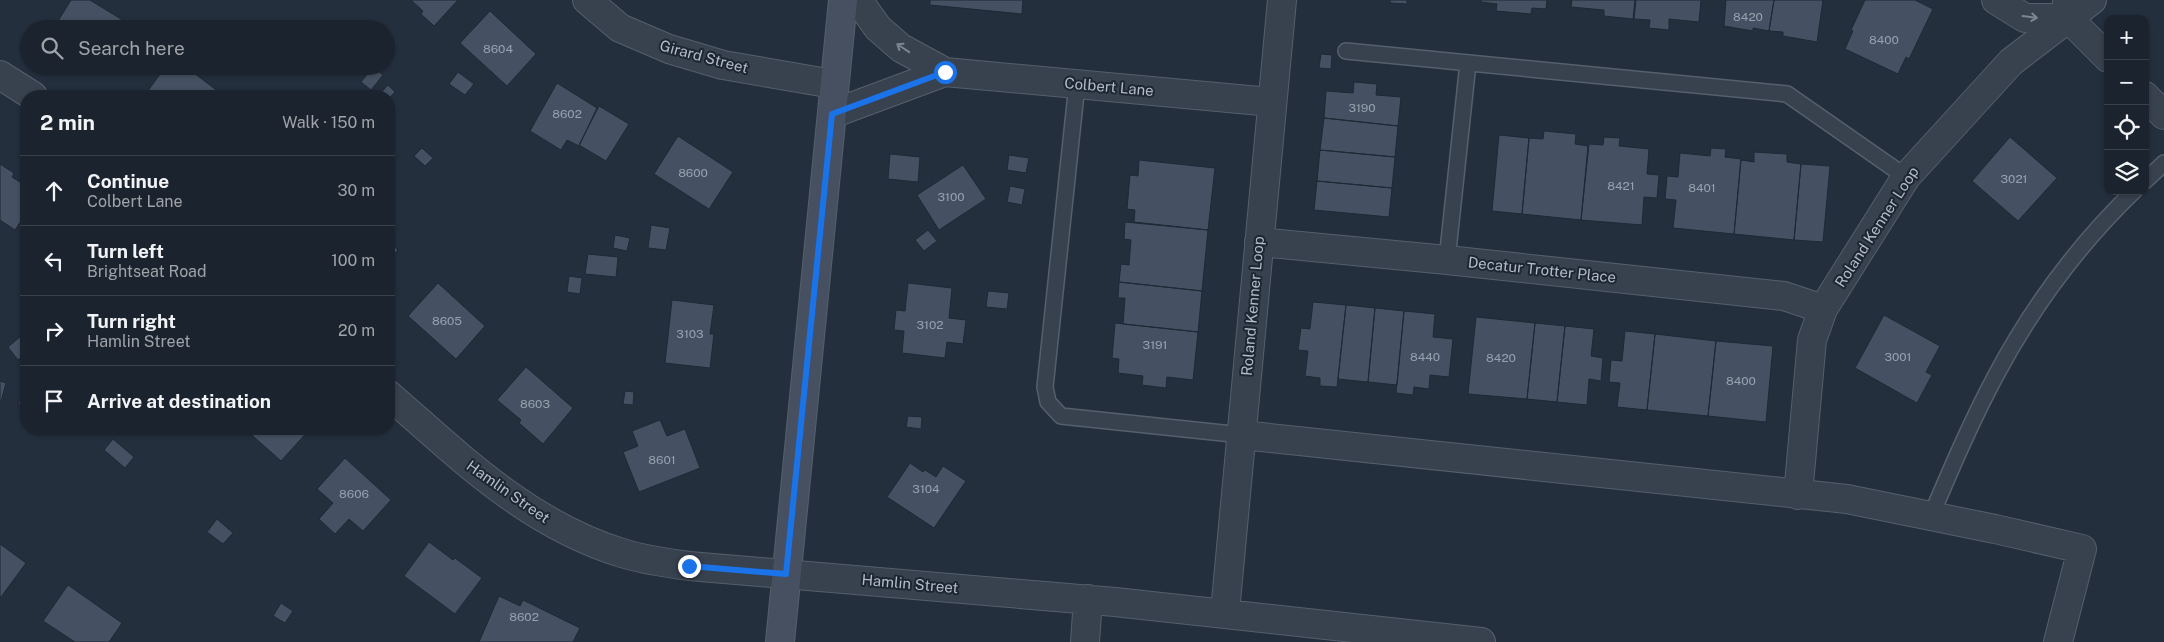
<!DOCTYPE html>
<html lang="en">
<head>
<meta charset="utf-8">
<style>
	:root { --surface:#1b232e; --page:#242b36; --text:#f1f3f6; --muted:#a0a4aa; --line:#39404a }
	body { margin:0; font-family:"Public Sans",sans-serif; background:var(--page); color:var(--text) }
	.controls { position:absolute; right:15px; top:15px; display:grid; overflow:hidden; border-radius:10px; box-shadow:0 1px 4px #0004 }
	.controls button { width:45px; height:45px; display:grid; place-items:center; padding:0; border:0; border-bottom:1px solid var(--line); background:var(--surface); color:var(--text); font:25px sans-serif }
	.stop { position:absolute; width:15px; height:15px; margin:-11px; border:4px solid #1a73e8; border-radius:50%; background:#fff }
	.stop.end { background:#1a73e8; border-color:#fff; box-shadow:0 1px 5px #0008 }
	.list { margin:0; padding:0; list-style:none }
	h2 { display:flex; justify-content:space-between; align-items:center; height:65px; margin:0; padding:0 20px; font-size:21px }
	h2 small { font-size:16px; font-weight:400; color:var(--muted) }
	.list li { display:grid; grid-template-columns:32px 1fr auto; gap:15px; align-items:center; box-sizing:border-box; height:70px; padding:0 20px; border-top:1px solid var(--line) }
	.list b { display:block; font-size:19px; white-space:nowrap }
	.list p { margin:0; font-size:16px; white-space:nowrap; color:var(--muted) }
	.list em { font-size:16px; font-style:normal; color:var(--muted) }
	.icon { flex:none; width:28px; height:28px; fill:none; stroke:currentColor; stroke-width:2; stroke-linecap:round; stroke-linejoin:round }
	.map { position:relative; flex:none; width:2164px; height:642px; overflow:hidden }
	.search { position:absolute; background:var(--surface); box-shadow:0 1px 4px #0004; left:20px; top:20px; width:375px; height:55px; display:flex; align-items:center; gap:12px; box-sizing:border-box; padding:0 18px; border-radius:28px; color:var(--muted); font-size:19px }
	.panel { position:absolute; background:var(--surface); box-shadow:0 1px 4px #0004; left:20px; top:90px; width:375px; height:345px; border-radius:20px }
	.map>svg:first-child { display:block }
	.building { fill:#455162; stroke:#1f2835 }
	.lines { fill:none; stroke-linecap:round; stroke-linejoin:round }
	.lane-casing { stroke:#565f6c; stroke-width:18 }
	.street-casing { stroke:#565f6c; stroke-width:30 }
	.secondary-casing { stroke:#565f6c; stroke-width:30 }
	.lane { stroke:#38414e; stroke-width:15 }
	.street { stroke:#38414e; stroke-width:28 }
	.secondary { stroke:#465061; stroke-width:28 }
	.oneway { stroke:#7c8592 }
	.route { stroke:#1a73e8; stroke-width:6 }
	.labels { text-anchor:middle; stroke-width:4; stroke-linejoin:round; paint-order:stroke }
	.number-label { font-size:12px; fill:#98a1af }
	.street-label { font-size:15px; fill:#b4bcc9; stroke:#1d2633 }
</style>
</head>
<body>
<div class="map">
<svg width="2164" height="642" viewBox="0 0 2164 642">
	<rect width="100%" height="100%" fill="#242f3e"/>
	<path class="building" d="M71 0H90L129 24 126 29H53Z
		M411 0H458L434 26 421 14 423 11Z
		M930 0H1023L1022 14 930 5Z
		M1390 0H1407V4L1390 3Z
		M1481 0H1547L1546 9 1532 8 1531 14 1496 11 1497 4 1481 2Z
		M1572 0H1635L1633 19 1604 16V10L1571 7Z
		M1636 0H1701L1699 22 1669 19V30L1649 28 1650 20 1634 19Z
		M1726 0H1774L1769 31 1753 28V31L1724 26Z
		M1774 0H1823L1817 42 1783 36V32L1769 31Z
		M1865 0H1915L1933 9 1909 59 1906 57 1898 74 1845 49 1853 31 1851 30Z
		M490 11 536 54 507 86 460 43Z
		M1321 54 1332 55 1331 69 1319 68Z
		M166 66H185L224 96H153L147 92Z
		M373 67 383 75 371 90 361 82Z
		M458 72 474 84 465 95 449 84Z
		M1354 82 1377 84 1376 95 1401 97 1398 126 1324 118 1326 91 1353 93Z
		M557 83 597 108 579 146 567 140 561 150 530 131Z
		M388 85 395 92 389 98V96H378Z
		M599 106 629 124 606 161 579 145Z
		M1324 118 1398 126 1395 157 1320 150Z
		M1544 131 1576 134 1575 144 1588 146 1581 220 1522 214 1529 138 1543 139Z
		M1499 135 1529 138 1522 214 1492 211Z
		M678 136 733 172 709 209 654 174Z
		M1604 137 1620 138 1619 146 1649 149 1647 174 1659 175 1657 198 1644 197 1642 225 1581 220 1589 144 1603 145Z
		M2010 137 2057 178 2018 221 1972 181Z
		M422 148 433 158 425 166 414 156Z
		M1711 148 1726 149 1725 157 1741 159 1734 234 1673 228 1676 200 1665 199 1667 176 1678 177 1680 153 1710 156Z
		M1320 150 1395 157 1392 188 1317 181Z
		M1754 152 1787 154V162L1801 164 1794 240 1734 234 1741 160 1754 162Z
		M890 154 920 157 918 182 888 179Z
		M1009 155 1029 158 1026 173 1007 170Z
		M1139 160 1215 168 1208 230 1134 222 1135 210 1127 209 1130 175 1138 176Z
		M0 164 14 173 12 177 26 186V214L15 230 0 220Z
		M1801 164 1830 166 1823 242 1794 240Z
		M963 165 986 199 939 230 917 195Z
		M1317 181 1392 188 1389 217 1314 210Z
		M1010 186 1025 189 1022 205 1007 202Z
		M1125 222 1208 230 1202 291 1119 282 1121 264 1129 265 1131 240 1124 239Z
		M651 225 670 228 666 250 648 248Z
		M928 230 937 241 924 251 915 240Z
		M615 235 630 238 627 251 613 248Z
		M389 241 398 250 389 260Z
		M588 254 618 257 616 277 585 274Z
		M569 276 582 278 580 294 567 292Z
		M1119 282 1202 291 1198 332 1123 324 1125 298H1118Z
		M438 283 485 326 456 359 408 316Z
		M908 283 952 288 949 318 966 320 963 344 947 342 945 358 902 353 904 331 894 330 896 310 905 311Z
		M988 291 1009 293 1007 309 986 307Z
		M672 300 714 305 710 334H714L710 368 665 363Z
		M1313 302 1346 305 1337 387 1320 386V378L1305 376 1308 351 1298 350 1301 328 1310 329Z
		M1346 305 1375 308 1368 382 1338 379Z
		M1375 308 1404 311 1397 385 1368 382Z
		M1404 311 1435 314 1433 337 1453 339 1449 377 1430 375 1429 389 1414 387 1413 395 1396 393Z
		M1884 315 1940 346 1926 372 1932 375 1917 403 1855 368Z
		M1476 317 1535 323 1527 399 1468 394Z
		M1115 323 1198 332 1193 380 1167 377 1166 388 1142 385 1143 376 1118 373 1119 359 1112 358Z
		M1535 323 1565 326 1557 402 1527 399Z
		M1565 326 1594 329 1591 356 1603 358 1601 381 1589 379 1587 405 1557 402Z
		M1625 331 1655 334 1647 410 1617 407 1620 383 1609 382 1611 360 1622 361Z
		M1655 334 1716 341 1708 416 1647 410Z
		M20 337 26 344V353L18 360 8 347Z
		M1716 341 1773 346 1766 422 1708 416Z
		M526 367 573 408 543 444 519 423 521 420 497 400Z
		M0 381 6 383 1 402H0Z
		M625 391 634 392 633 405 623 404Z
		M26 396V412L18 403Z
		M908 416 922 417 921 429 906 427Z
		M660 420 667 436 685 429 700 468 639 492 623 452 638 446 632 431Z
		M245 429H310L281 461Z
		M113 439 134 457 125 468 104 450Z
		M345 458 391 500 363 531 349 519 335 534 319 519 333 503 317 489Z
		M910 463 923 472 925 470 936 477 943 466 966 481 934 528 887 497Z
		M217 519 233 533 223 544 207 532Z
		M429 542 453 560 455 558 482 578 455 614 404 576Z
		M0 544 26 563 1 597H0Z
		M68 585 122 623 109 642H75L43 621Z
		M499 596 520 606 523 600 580 628 573 642H479Z
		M281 603 293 611 285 623 273 616Z"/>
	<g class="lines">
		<g class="lane-casing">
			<path id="lane" d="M1346 51 1787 94 1906 177
				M1077 84 1045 387 1048 402 1061 416 1242 435
				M2145 181 2164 163
				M1447 260 1468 63
				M1931 516C1951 469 1971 422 1995 377 2031 309 2079 244 2134 191"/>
		</g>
		<g class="street-casing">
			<path id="street" d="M587 0 620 28 669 49 723 65 833 84
				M858 0 878 28 901 48 945 72 1272 102
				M1996 0 2025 18H2068
				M2067 0 2068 18 2108 58
				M0 75 33 96
				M2145 96 2164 115
				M832 114 945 72
				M1259 242 1447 260 1784 296 1823 309
				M389 395C461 458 528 524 622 553 644 560 667 563 689 566L1115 602 1481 642
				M1242 435 1847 499 1995 529 2082 549 2058 642
				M1798 495 1812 340 1823 309 1906 177 2011 62 2092 0
				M1225 612 1282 0
				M1085 642 1088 599"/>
		</g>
		<g class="secondary-casing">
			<path id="secondary" d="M780 642 843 0"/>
		</g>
		<use href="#lane" class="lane"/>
		<use href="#street" class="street"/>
		<use href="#secondary" class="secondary"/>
	</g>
	<defs><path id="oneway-shaft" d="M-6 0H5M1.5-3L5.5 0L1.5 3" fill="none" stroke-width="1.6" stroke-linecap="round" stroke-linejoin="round" transform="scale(1.25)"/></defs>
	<g class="oneway">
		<use href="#oneway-shaft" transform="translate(2030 17) rotate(7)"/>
		<use href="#oneway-shaft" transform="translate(903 48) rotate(-146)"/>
	</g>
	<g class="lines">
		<path class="route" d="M689 566 786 574 832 114 945 72"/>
	</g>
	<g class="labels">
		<g class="number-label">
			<text x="1748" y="21">8420</text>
			<text x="1884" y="44">8400</text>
			<text x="498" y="53">8604</text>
			<text x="1362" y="112">3190</text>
			<text x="567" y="118">8602</text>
			<text x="693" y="177">8600</text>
			<text x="2014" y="183">3021</text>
			<text x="1621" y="190">8421</text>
			<text x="1702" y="192">8401</text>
			<text x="951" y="201">3100</text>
			<text x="447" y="325">8605</text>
			<text x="930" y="329">3102</text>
			<text x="690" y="338">3103</text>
			<text x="1155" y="349">3191</text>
			<text x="1425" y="361">8440</text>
			<text x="1898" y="361">3001</text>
			<text x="1501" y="362">8420</text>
			<text x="1741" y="385">8400</text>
			<text x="535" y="408">8603</text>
			<text x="662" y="464">8601</text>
			<text x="926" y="493">3104</text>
			<text x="354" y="498">8606</text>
			<text x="524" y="621">8602</text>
		</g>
		<g class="street-label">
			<text transform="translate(704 57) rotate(15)" y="5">Girard Street</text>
			<text transform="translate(1109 87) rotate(5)" y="5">Colbert Lane</text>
			<text transform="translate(1877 227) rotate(-57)" y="5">Roland Kenner Loop</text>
			<text transform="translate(1542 270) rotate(6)" y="5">Decatur Trotter Place</text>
			<text transform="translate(1253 306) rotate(-85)" y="5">Roland Kenner Loop</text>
			<text transform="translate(508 492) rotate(35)" y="5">Hamlin Street</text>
			<text transform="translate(910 584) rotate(5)" y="5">Hamlin Street</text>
		</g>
	</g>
</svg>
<div class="controls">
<button>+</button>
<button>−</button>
<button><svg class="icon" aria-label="locate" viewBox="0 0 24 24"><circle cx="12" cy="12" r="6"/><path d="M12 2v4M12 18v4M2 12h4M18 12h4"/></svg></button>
<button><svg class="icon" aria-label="layers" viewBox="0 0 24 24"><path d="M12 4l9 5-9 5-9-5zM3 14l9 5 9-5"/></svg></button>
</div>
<div class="stop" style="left:945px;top:72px"></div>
<div class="stop end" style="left:689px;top:566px"></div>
<div class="search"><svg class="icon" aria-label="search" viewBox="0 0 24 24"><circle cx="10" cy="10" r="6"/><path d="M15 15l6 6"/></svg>Search here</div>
<section class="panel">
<h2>2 min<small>Walk · 150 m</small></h2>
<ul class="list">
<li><svg class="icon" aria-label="ahead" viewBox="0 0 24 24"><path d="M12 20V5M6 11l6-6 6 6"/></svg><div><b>Continue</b><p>Colbert Lane</p></div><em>30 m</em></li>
<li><svg class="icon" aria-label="left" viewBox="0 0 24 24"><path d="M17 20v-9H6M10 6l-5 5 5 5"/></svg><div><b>Turn left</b><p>Brightseat Road</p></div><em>100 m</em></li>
<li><svg class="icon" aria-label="right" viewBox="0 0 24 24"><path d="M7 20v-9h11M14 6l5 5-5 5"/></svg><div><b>Turn right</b><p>Hamlin Street</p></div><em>20 m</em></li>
<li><svg class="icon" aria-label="arrive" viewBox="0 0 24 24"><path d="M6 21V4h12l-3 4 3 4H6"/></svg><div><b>Arrive at destination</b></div></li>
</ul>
</section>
</div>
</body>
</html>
